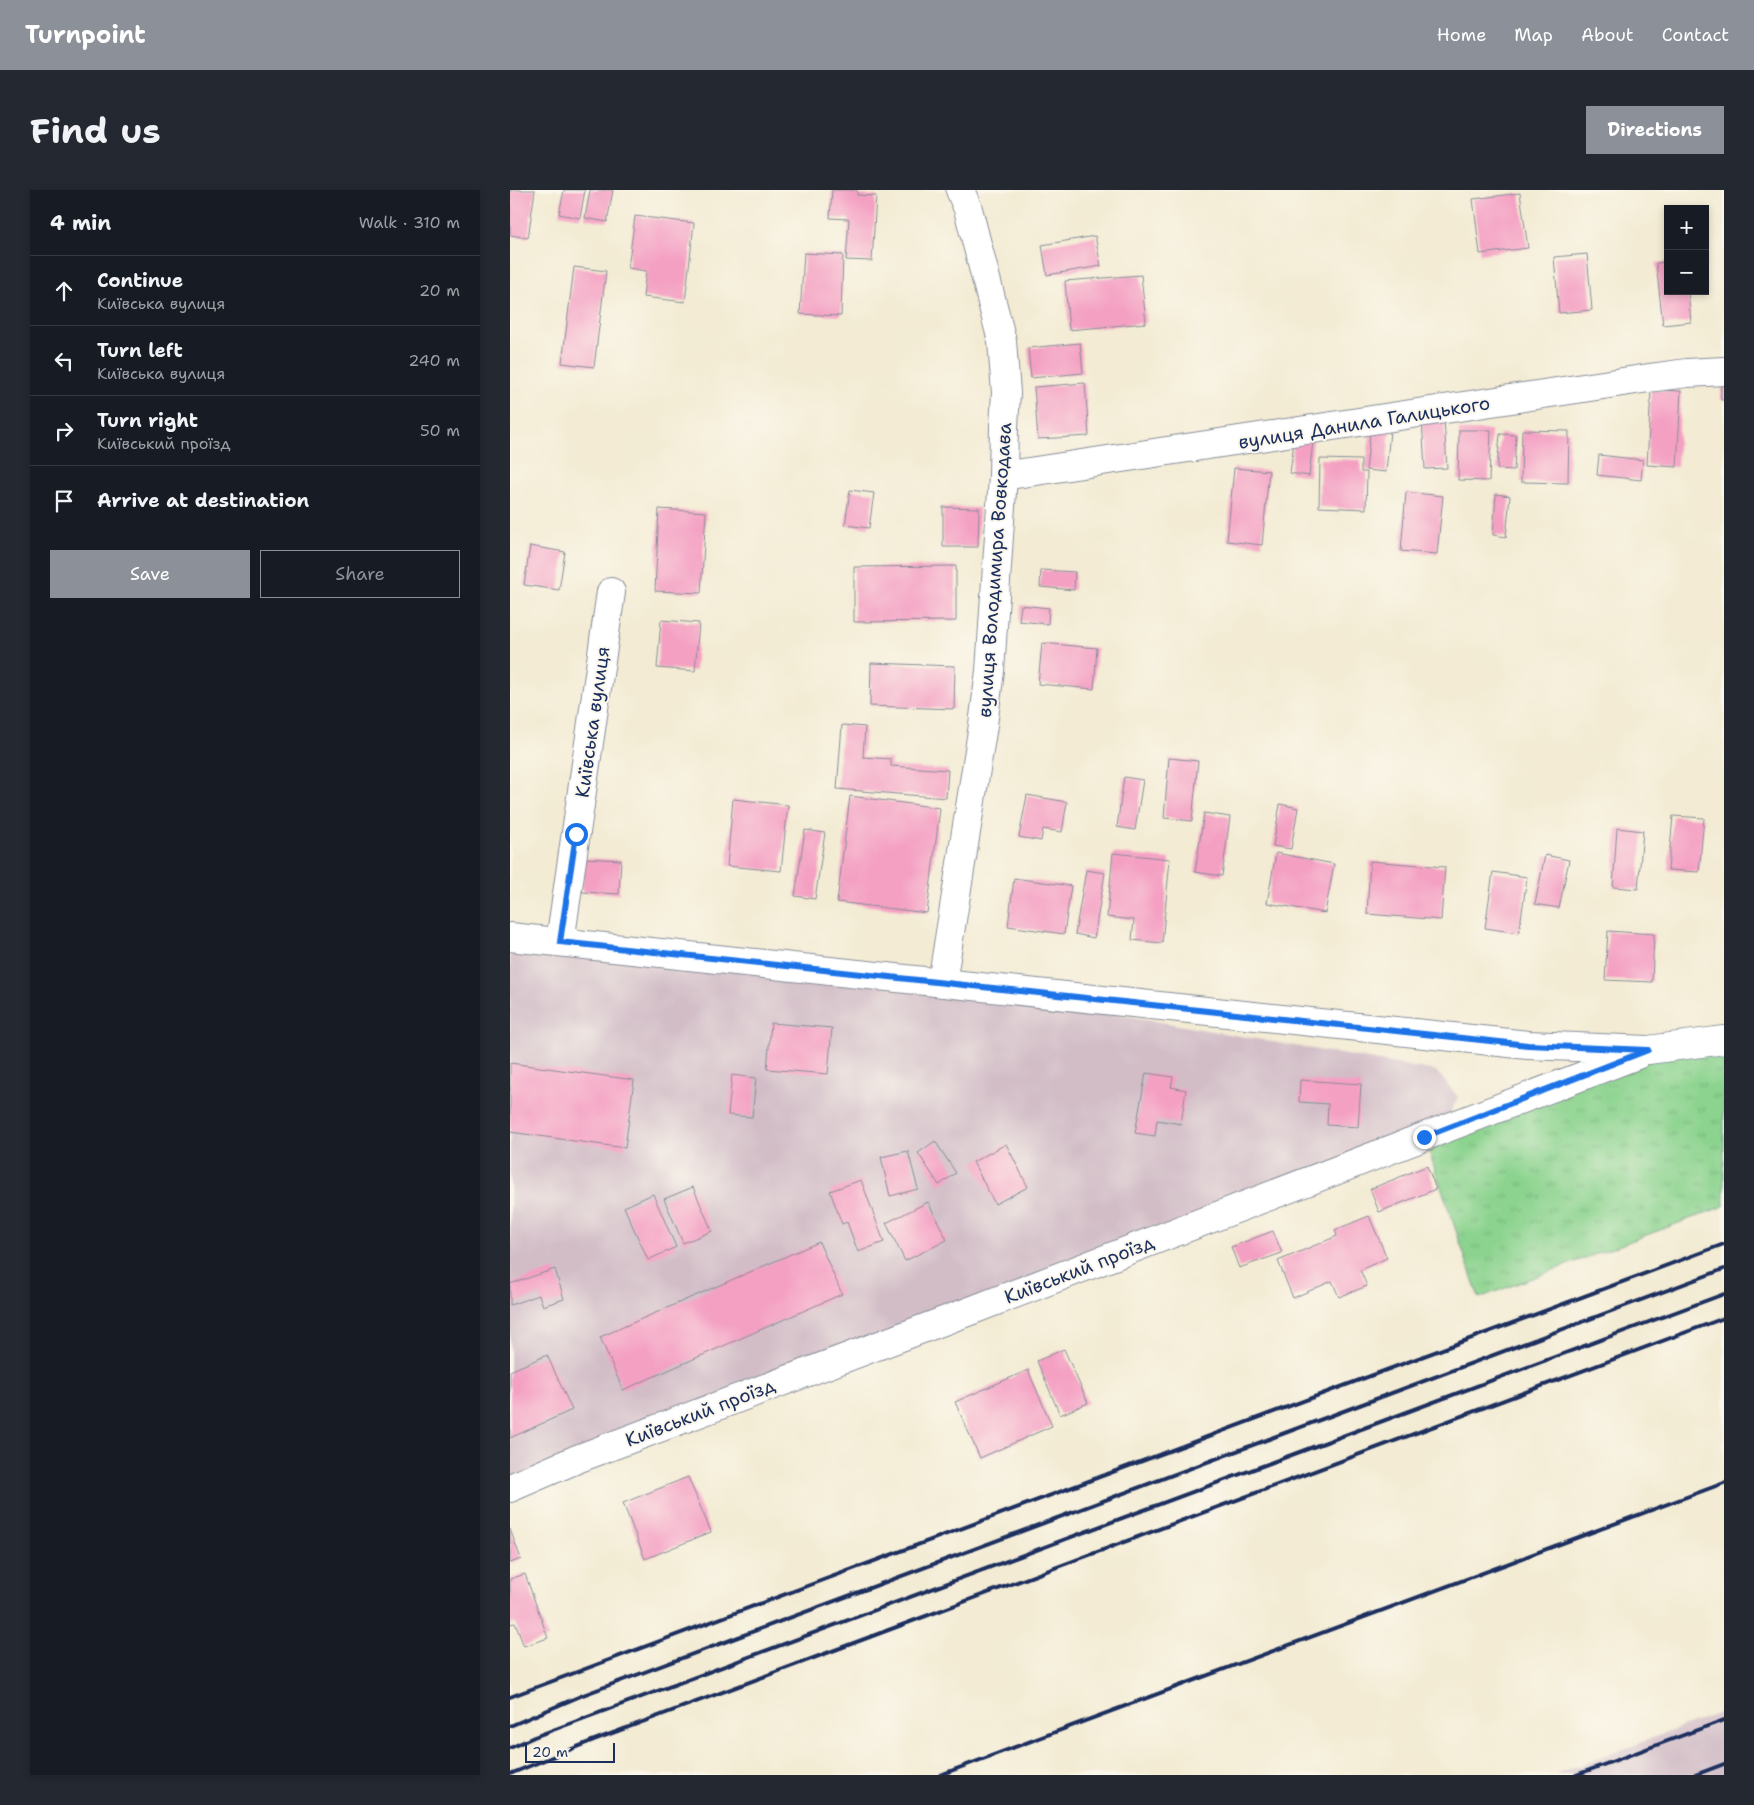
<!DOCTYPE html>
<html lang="en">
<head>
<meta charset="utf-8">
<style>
	:root { --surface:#171b24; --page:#242831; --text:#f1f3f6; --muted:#9ea1a6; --line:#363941; --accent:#8c9099 }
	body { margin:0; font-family:"Shantell Sans",sans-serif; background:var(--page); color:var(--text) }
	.controls { position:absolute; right:15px; top:15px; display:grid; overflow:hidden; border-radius:0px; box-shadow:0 2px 8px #0003 }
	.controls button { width:45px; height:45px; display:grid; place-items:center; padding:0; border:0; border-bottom:1px solid var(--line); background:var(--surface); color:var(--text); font:25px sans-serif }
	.scale { position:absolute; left:15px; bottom:12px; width:90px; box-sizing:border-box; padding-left:5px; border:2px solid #1b2f5e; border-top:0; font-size:14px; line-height:18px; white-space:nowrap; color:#1b2f5e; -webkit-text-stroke:4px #fbf7ec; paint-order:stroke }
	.stop { position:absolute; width:15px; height:15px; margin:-11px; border:4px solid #1a73e8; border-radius:50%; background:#fff }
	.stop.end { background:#1a73e8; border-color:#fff; box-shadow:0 1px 5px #0008 }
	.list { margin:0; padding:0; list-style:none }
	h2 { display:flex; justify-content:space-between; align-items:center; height:65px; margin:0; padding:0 20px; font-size:21px }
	h2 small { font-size:16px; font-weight:400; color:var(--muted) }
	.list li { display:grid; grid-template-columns:32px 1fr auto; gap:15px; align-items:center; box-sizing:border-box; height:70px; padding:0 20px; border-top:1px solid var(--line) }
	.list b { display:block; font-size:19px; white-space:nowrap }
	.list p { margin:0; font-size:16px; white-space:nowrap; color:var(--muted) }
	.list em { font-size:16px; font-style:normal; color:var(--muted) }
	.actions { display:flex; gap:10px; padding:15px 20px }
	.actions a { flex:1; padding:11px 0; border:1px solid var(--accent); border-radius:0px; text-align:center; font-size:18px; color:var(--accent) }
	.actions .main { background:var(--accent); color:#fff }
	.icon { flex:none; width:28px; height:28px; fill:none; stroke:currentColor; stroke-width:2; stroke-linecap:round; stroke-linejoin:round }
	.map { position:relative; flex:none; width:1214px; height:1585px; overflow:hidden; border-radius:0px }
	header { display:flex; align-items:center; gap:30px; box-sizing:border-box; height:70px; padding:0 25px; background:var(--accent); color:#fff }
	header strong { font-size:24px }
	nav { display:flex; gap:28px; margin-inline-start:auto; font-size:18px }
	.intro { display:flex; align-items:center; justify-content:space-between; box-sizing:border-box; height:120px; padding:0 30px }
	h1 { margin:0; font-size:35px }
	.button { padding:12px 22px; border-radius:0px; background:var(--accent); color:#fff; font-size:18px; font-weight:700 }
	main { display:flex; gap:30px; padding:0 30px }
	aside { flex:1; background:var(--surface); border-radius:0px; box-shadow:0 2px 8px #0003 }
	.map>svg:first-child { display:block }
	.industrial { fill:#d2bdc7 }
	.grass { fill:url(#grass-tufts); stroke:#538176 }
	.building { fill:#f4a0c3 }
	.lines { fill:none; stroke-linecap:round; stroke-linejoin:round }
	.minor-casing { stroke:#878d98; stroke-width:30 }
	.minor { stroke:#fff; stroke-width:28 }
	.rail { stroke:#1b2f5e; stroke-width:4 }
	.route { stroke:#1a73e8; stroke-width:6 }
	.labels { text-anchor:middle; stroke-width:4; stroke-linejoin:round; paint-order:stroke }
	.street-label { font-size:19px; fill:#1b2f5e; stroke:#fbf7ec }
</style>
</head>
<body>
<header>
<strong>Turnpoint</strong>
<nav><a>Home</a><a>Map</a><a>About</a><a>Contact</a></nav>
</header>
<div class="intro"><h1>Find us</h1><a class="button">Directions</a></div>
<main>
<aside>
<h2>4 min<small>Walk · 310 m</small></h2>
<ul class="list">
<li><svg class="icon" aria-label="ahead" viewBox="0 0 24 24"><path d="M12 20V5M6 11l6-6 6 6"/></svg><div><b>Continue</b><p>Київська вулиця</p></div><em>20 m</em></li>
<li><svg class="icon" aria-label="left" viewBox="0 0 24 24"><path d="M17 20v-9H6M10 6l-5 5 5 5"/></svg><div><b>Turn left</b><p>Київська вулиця</p></div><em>240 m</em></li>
<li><svg class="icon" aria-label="right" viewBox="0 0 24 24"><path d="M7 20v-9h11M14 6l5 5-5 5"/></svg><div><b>Turn right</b><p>Київський проїзд</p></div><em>50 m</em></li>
<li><svg class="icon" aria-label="arrive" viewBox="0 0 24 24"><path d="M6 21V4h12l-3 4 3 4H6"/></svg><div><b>Arrive at destination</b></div></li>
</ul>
<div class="actions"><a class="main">Save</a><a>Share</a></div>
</aside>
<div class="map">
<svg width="1214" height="1585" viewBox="0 0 1214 1585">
	<defs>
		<pattern id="grass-tufts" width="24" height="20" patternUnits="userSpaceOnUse" patternTransform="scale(1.25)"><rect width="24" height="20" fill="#8bd38e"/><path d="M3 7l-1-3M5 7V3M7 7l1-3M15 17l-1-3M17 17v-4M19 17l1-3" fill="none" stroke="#77b57d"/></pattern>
	</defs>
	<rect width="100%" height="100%" fill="#fbf7ec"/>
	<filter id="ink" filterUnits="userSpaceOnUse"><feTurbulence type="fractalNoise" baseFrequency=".02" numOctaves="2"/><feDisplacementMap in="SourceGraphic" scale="10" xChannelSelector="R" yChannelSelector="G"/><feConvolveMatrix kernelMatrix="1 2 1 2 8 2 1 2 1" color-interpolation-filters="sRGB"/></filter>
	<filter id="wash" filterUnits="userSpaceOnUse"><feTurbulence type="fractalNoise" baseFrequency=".0096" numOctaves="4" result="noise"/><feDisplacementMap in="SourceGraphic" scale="20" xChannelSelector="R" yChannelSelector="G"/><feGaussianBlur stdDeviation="1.12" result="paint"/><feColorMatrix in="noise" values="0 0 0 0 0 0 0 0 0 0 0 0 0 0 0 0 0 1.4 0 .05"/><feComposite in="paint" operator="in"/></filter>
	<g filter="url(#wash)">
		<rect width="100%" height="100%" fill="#f3ebd3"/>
		<path class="industrial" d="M0 747 432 793 926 881 948 907 938 928 0 1298Z
			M1214 1521V1585H1045Z"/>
		<path class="grass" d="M1214 850V1016L969 1108 914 947 1138 860Z"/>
		<g id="blocks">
			<path class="building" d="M0 0H25L18 48 0 45Z
				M54 0H75L70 28 49 24Z
				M80 0H103L97 32 75 28Z
				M322 0H347V5L366 6 362 71 336 70 339 29 320 28Z
				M1010 3 1018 58 970 64 963 9Z
				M125 26 184 33 175 112 133 107 136 81 118 78Z
				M585 46 591 76 537 85 532 55Z
				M294 63 333 65 331 126 290 124Z
				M1077 64 1082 120 1049 123 1044 67Z
				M1158 72V101H1178L1181 132 1153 135 1146 73Z
				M64 77 96 81 84 177 52 173Z
				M631 85 636 133 559 140 555 91Z
				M570 153 573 183 521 188 518 158Z
				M1211 186H1214V210H1211Z
				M575 193 579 246 528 249 524 197Z
				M1141 200 1171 201 1167 277 1137 275Z
				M934 228 937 278 915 279 912 229Z
				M881 231 876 282 856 280 861 234Z
				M949 240H981L979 291 948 290Z
				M1012 240 1059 241 1058 293 1011 292Z
				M804 242 799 286 780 283 785 245Z
				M990 244 1006 245 1004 280 987 279Z
				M1089 265 1133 270 1131 290 1087 285Z
				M810 269 851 270V282H857L856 319 809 317Z
				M724 278 759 281 752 355 717 351Z
				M340 300 364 303 359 338 335 335Z
				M896 302 933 306 927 364 891 361Z
				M986 304 1000 306 996 347 983 345Z
				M433 317 469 318 468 357H433Z
				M149 319 196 322 191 403 145 401Z
				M20 356 55 362 49 400 14 395Z
				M446 376V431L344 432V377Z
				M531 380 565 382 564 400 530 397Z
				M511 415 539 418 538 434 509 431Z
				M151 430 189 433 185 481 147 478Z
				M532 453 587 458 584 499 528 494Z
				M361 473 445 476 444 519 360 516Z
				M332 535 355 537 353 567 381 569V576L438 580 436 608 327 599Z
				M659 568 688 571 682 631 654 628Z
				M614 587 633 590 625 640 607 637Z
				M517 605 557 612 552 642 533 639 531 651 509 647Z
				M340 606 430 618 417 723 327 712Z
				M223 609 278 615 271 681 217 676Z
				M770 614 788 618 781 659 763 656Z
				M694 623 720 627 712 686 685 682Z
				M1163 626 1194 628 1189 682 1158 680Z
				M1107 638 1133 641 1128 699 1103 697Z
				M295 640 315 643 305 709 285 706Z
				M603 663 660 669 652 753 622 750 624 730 597 727Z
				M766 663 824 674 815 723 757 713Z
				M1035 665 1059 670 1049 718 1025 714Z
				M74 668 111 670 109 704 72 702Z
				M860 671 935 677 931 730 857 724Z
				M576 680 595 683 584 748 565 744Z
				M983 682 1017 687 1009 743 975 738Z
				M504 688 561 696 554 744 498 736Z
				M1098 741 1144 744 1142 792 1095 790Z
				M261 833 322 838 318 884 257 879Z
				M0 873 124 890 115 958 0 942Z
				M636 883 663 887 661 897 676 900 671 934 647 930 645 946 625 943Z
				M222 885 246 888 242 927 218 925Z
				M790 890 851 894 848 937 817 935 818 914 789 912Z
				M425 951 446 983 429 995 408 963Z
				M496 954 518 997 485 1014 463 972Z
				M398 961 408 999 380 1006 371 967Z
				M917 976 926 999 869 1022 860 999Z
				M351 990 374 1052 348 1062 337 1032 332 1034 320 1001Z
				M183 997 202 1041 173 1053 154 1009Z
				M143 1004 166 1057 138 1070 114 1017Z
				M418 1012 437 1050 395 1071 376 1033Z
				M859 1026 877 1068 850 1080 857 1096 829 1107 822 1091 783 1108 768 1071 827 1046 825 1040Z
				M763 1041 772 1063 729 1078 721 1057Z
				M309 1052 332 1104 113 1200 90 1147Z
				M45 1079 54 1109 33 1116 29 1105 0 1115V1094Z
				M554 1159 578 1213 550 1225 527 1171Z
				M37 1165 62 1220 0 1248V1181Z
				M518 1180 542 1236 470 1268 445 1212Z
				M178 1287 201 1342 135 1369 113 1313Z
				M0 1339 11 1369 0 1373Z
				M15 1384 38 1448 14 1456 5 1433 0 1434V1389Z"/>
		</g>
	</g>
	<g filter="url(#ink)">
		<use href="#blocks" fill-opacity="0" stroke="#878d98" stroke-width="1"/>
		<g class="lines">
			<g class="minor-casing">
				<path id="minor" d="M493 286 1139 188 1177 183 1214 181
					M0 747 1018 855 1138 860 1214 850
					M50 752 101 402
					M432 793 473 535 480 481 493 286 494 236 496 203 492 151 458 19 450 0
					M0 1298 67 1269 460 1121 1127 865"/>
			</g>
			<use href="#minor" class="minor"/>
			<path class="rail" d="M0 1507 1214 1054
				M0 1536 73 1505 1214 1079
				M0 1558 24 1547 1214 1104
				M0 1584 84 1550 1214 1128
				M430 1585 1214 1293
				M1066 1585 1214 1530
				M1185 1585 1214 1574"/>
		</g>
	</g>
	<g class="lines" filter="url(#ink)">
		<path class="route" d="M66 644 50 752 1018 855 1138 860 914 947"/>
	</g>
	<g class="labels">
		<g class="street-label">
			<text transform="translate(854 232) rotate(-9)" y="7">вулиця Данила Галицького</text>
			<text transform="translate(484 380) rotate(-86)" y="7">вулиця Володимира Вовкодава</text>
			<text transform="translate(82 532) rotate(-82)" y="7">Київська вулиця</text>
			<text transform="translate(569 1079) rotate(-21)" y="7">Київський проїзд</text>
			<text transform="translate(190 1222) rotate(-21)" y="7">Київський проїзд</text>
		</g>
	</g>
</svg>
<div class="controls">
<button>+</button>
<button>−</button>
</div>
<div class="scale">20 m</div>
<div class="stop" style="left:66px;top:644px"></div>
<div class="stop end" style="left:914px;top:947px"></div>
</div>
</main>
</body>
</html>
